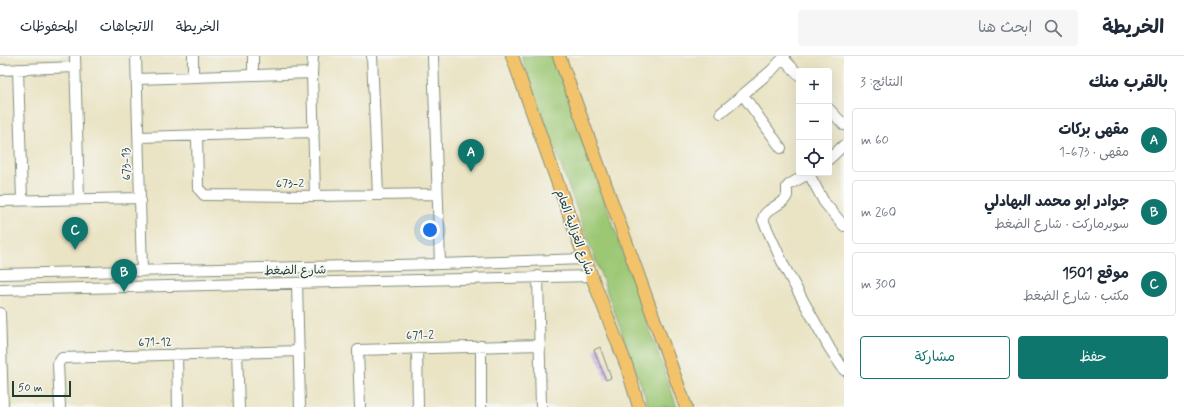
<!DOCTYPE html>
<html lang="ar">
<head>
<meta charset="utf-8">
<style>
	:root { --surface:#fff; --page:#f6f6f7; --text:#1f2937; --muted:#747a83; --line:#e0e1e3; --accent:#0f766e }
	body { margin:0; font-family:Mynerve,"Playpen Sans Arabic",sans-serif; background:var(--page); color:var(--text); direction:rtl }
	.controls { position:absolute; right:12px; top:12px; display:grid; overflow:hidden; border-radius:4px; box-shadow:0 4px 16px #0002 }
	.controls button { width:36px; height:36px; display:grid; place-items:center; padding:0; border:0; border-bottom:1px solid var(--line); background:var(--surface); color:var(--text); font:20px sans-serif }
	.scale { position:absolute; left:12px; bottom:10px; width:59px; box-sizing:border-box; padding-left:4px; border:2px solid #1f3d34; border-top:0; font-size:11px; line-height:14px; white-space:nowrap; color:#1f3d34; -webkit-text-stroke:3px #f6f6f2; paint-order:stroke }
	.you { position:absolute; left:430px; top:174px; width:14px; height:14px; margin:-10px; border:3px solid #fff; border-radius:50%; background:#1a73e8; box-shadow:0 0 0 6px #1a73e833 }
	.badge { display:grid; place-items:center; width:26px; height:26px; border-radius:50%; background:var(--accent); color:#fff; font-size:13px; font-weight:700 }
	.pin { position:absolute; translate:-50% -33px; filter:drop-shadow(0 1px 2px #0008) }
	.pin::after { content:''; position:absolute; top:21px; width:14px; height:12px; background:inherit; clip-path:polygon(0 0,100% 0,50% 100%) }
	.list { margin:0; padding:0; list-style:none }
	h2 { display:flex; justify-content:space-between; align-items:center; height:52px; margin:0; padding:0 16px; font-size:17px }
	h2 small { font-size:13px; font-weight:400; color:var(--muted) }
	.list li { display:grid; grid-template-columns:26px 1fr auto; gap:12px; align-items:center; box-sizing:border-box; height:64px; margin:0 8px 8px; padding:0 8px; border:1px solid var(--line); border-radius:4px }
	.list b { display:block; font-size:15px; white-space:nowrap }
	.list p { margin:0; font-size:13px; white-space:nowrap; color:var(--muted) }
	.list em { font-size:13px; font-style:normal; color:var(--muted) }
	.actions { display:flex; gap:8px; padding:12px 16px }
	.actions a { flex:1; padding:9px 0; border:1px solid var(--accent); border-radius:4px; text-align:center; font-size:14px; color:var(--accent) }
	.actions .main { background:var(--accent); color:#fff }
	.icon { flex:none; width:22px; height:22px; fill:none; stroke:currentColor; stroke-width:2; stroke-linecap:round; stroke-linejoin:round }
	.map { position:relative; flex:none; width:844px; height:351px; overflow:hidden; direction:ltr }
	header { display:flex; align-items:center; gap:24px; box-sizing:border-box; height:56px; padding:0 20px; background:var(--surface); border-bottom:1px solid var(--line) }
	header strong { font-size:19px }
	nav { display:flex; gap:22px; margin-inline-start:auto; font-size:14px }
	.search { width:280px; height:36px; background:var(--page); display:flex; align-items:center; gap:10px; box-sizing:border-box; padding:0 14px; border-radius:4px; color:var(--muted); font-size:15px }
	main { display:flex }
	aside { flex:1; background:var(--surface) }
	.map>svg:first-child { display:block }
	.green { fill:#9cc773; stroke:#5e8254 }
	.building { fill:url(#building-cross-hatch) }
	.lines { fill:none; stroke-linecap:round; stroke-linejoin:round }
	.minor-casing { stroke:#84907c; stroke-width:12 }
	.major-casing { stroke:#84907c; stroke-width:14 }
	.minor { stroke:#fff; stroke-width:10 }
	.major { stroke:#f2c36a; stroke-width:12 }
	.labels { text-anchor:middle; stroke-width:3.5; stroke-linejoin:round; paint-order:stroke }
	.street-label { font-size:12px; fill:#1f3d34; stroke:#f6f6f2 }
</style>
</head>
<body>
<header>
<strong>الخريطة</strong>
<div class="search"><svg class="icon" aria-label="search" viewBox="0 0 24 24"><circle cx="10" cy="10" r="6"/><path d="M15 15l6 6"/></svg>ابحث هنا</div>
<nav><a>الخريطة</a><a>الاتجاهات</a><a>المحفوظات</a></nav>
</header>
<main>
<aside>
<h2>بالقرب منك<small>النتائج: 3</small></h2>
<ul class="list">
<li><span class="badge">A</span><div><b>مقهى بركات</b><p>مقهى · 673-1</p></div><em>60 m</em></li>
<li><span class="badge">B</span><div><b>جوادر ابو محمد البهادلي</b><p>سوبرماركت · شارع الضغط</p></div><em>260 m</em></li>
<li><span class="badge">C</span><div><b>موقع 1501</b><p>مكتب · شارع الضغط</p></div><em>300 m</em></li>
</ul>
<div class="actions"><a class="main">حفظ</a><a>مشاركة</a></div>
</aside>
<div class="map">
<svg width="844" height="351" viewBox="0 0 844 351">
	<defs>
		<pattern id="building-cross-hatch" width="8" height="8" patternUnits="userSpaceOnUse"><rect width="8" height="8" fill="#cfb3ec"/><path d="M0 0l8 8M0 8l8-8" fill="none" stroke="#a793c0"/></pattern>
	</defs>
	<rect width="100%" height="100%" fill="#f6f6f2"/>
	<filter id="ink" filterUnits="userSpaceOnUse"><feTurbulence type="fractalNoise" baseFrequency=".025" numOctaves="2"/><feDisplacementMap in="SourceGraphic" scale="8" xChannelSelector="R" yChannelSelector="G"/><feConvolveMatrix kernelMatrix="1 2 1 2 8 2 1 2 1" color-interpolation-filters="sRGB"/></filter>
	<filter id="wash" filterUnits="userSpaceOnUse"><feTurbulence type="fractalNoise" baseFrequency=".012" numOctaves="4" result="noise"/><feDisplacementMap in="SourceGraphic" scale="16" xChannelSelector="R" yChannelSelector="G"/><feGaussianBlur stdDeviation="0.9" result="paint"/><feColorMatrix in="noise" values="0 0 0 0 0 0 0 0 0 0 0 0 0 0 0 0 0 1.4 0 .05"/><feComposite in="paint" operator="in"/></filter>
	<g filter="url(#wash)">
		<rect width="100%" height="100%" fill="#eae4c5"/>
		<path class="green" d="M521 0H554L677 351H649Z"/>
		<g id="blocks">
			<path class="building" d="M600 291 611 322 606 324 594 294Z"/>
		</g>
	</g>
	<g filter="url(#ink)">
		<use href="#blocks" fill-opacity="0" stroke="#84907c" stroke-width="1"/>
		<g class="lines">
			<g class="minor-casing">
				<path id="minor" d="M75 0 79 143
					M136 0 142 215
					M193 0V21
					M253 0V19
					M313 0 312 17 315 140
					M372 0 378 139
					M433 0 440 208
					M783 2 799 19
					M18 13 22 144
					M0 14 75 11
					M137 23 312 17
					M743 39 781 92
					M829 53 844 69
					M721 57 772 14 785 0
					M197 79 198 132 204 139 315 140 437 138
					M139 81 314 76
					M829 103 844 89
					M810 117 790 128 787 131V140L785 143C779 150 763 154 763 164L785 212 830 293 844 314
					M809 118 824 146 844 170
					M0 145 140 142
					M0 218 440 208 585 203
					M538 220 541 351
					M297 227 300 351
					M0 234 592 220
					M0 257 3 351
					M417 292 418 351
					M237 297 239 351
					M177 298 178 351
					M60 351 58 308 62 302 299 295
					M360 351 358 294 540 289
					M481 351V290"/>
			</g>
			<g class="major-casing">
				<path id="major" d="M512 0 585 203 627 311 639 351
					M559 0 686 351"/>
			</g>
			<use href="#minor" class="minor"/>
			<use href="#major" class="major"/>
		</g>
	</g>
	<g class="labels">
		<g class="street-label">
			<text transform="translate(126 108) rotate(-92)" y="4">673-13</text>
			<text x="290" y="131">673-2</text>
			<text transform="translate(575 176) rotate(70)" y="4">شارع الغزالية العام</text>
			<text transform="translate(295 214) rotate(-1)" y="4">شارع الضغط</text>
			<text transform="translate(420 279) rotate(-1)" y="4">671-2</text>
			<text transform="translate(155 286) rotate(-2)" y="4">671-12</text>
		</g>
	</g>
</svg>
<div class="controls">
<button>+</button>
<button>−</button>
<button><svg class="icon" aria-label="locate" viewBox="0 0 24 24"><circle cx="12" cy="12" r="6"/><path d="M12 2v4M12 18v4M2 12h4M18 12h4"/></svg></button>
</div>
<div class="scale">50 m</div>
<div class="you"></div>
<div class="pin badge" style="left:471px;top:116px">A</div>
<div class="pin badge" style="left:124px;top:236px">B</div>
<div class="pin badge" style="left:75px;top:194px">C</div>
</div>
</main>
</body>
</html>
